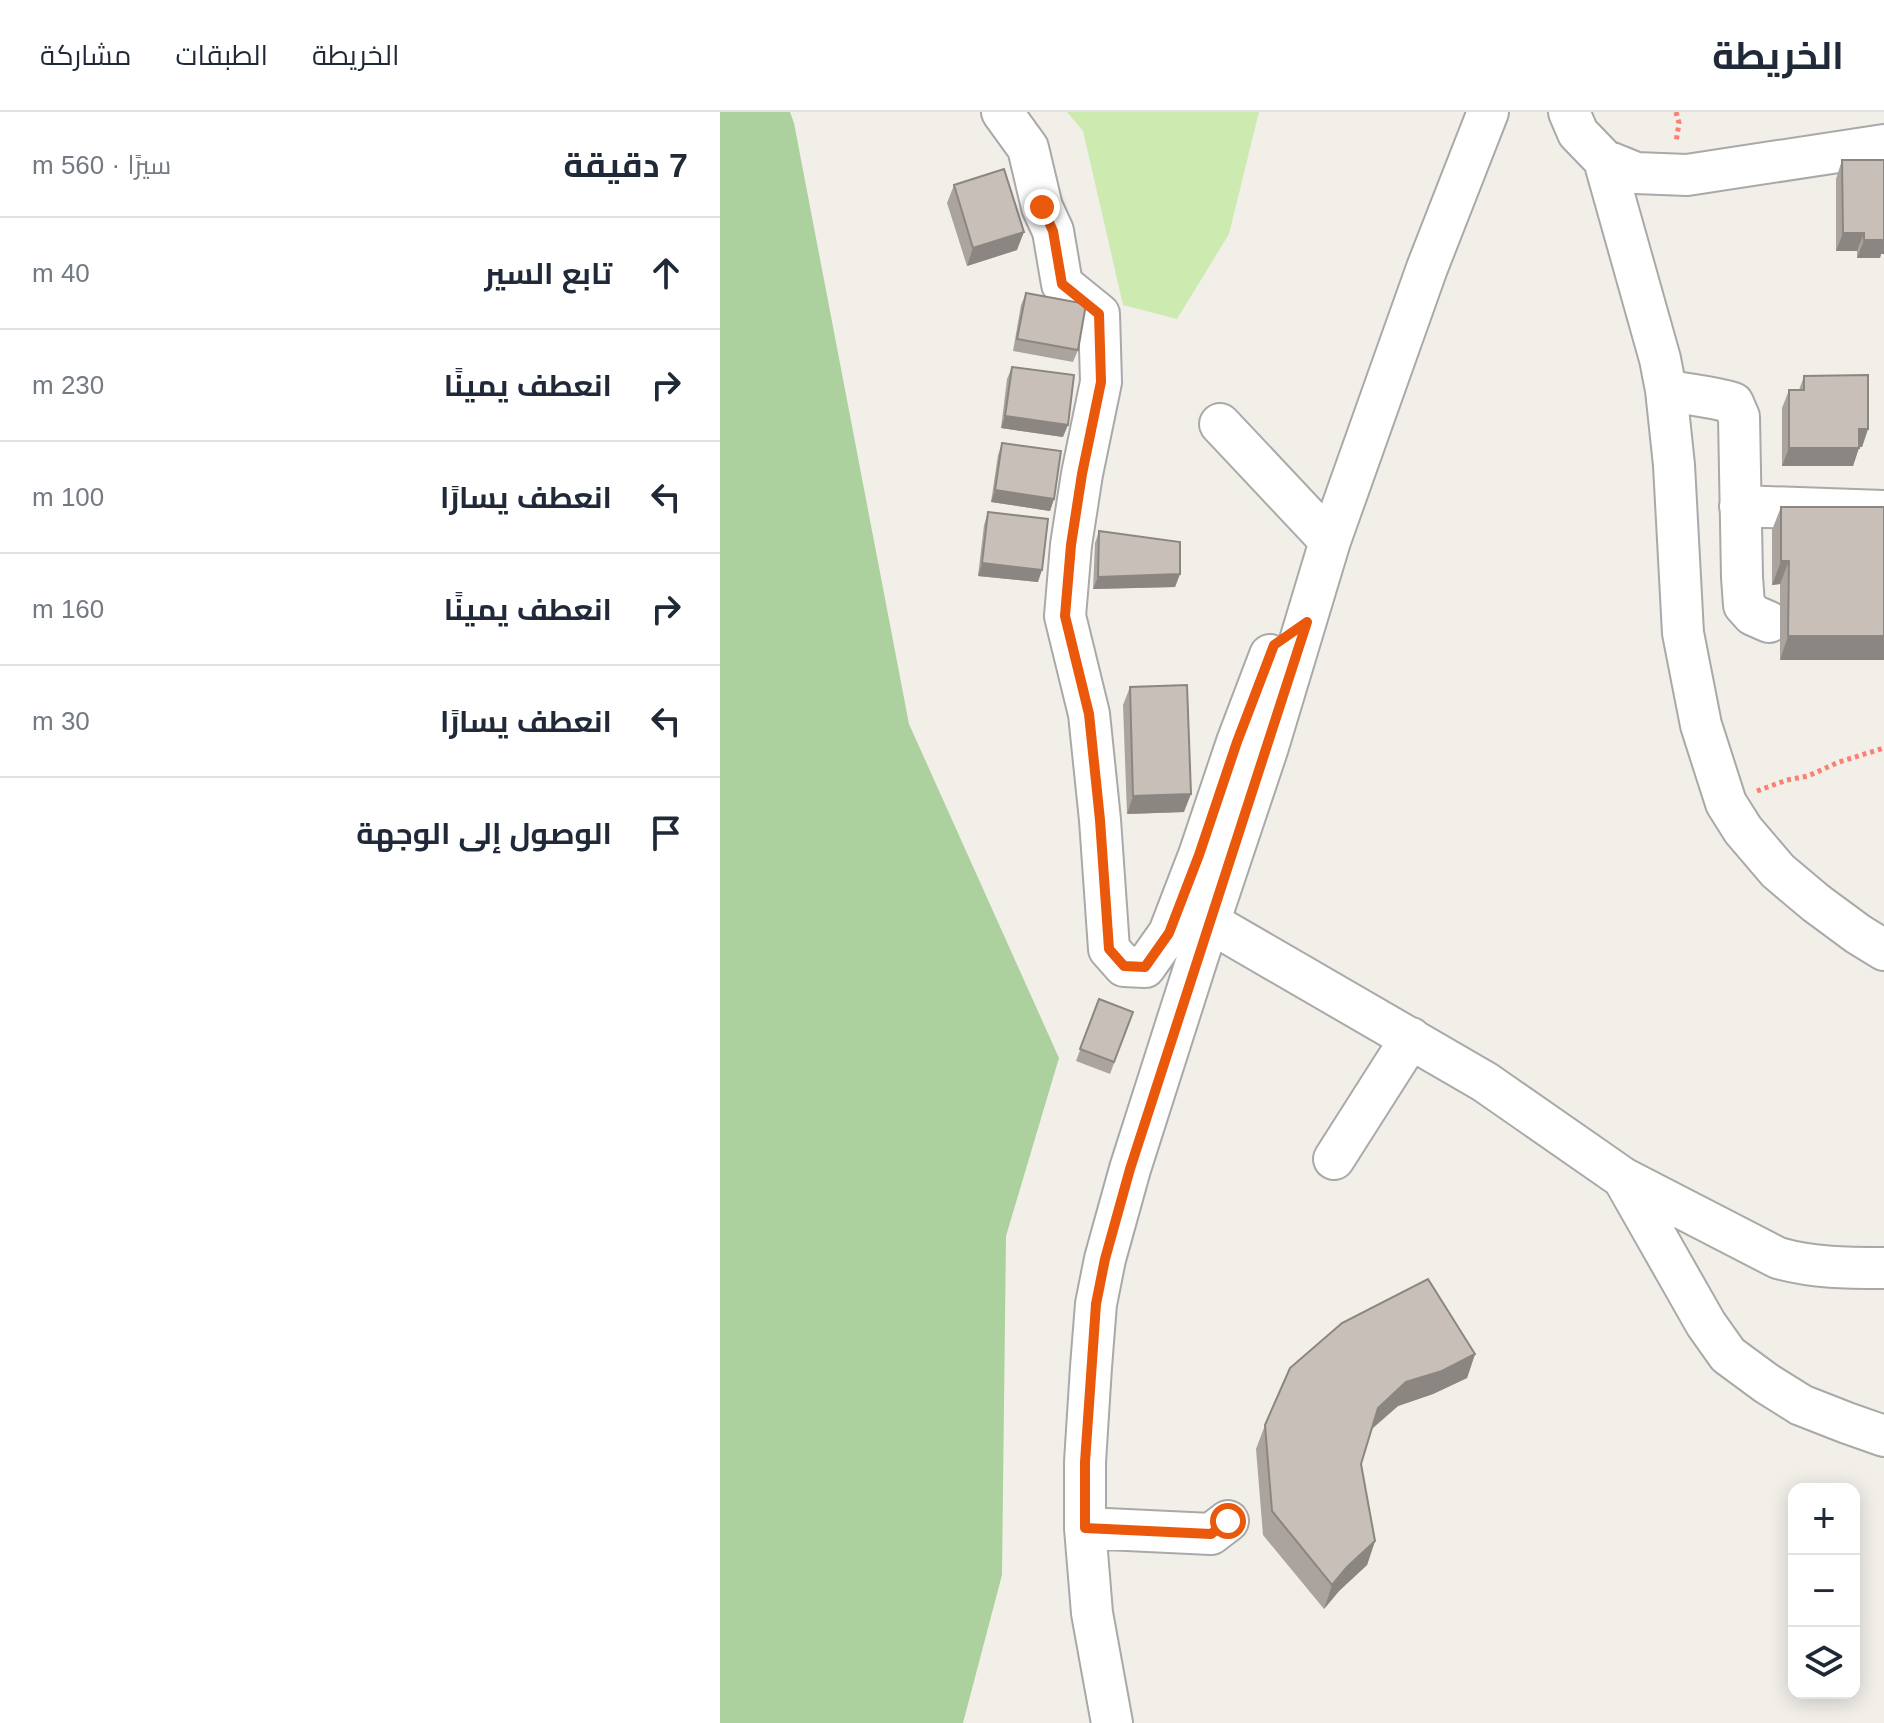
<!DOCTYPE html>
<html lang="ar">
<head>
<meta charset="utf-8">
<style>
	:root { --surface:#fff; --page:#f6f6f7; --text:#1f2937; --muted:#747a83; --line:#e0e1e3 }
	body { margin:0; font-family:Helvetica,Cairo,sans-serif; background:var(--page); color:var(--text); direction:rtl }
	.controls { position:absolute; right:24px; bottom:24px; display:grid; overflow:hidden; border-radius:16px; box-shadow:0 4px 20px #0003 }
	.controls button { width:72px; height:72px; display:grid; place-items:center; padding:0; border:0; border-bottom:2px solid var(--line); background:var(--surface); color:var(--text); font:40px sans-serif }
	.stop { position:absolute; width:24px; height:24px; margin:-18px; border:6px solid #ea580c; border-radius:50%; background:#fff }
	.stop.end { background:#ea580c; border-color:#fff; box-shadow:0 2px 8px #0008 }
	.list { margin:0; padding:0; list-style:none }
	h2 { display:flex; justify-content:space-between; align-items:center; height:104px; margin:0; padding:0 32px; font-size:34px }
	h2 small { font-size:26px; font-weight:400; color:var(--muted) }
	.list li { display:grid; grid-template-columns:52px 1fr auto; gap:24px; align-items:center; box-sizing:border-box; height:112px; padding:0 32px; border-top:2px solid var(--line) }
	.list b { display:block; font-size:30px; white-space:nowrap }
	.list em { font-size:26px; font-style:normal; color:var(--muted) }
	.icon { flex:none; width:44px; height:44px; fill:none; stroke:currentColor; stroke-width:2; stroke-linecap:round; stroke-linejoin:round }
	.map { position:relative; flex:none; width:1164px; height:1611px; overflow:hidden; direction:ltr }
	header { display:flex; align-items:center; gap:48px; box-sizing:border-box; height:112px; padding:0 40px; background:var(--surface); border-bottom:2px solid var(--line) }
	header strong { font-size:38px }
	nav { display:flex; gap:44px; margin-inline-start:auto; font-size:28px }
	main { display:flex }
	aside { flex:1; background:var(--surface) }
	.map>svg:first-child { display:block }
	.grass { fill:#cdebb0 }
	.forest { fill:#add19e }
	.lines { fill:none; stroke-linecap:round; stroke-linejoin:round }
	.minor-casing { stroke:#a9a9a9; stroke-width:44 }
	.path { stroke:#fa8072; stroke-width:5; stroke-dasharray:4 4; stroke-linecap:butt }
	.minor { stroke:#fff; stroke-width:40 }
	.wall { fill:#aba49e }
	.shaded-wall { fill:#8b8681 }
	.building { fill:#c7bfb8; stroke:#8b8681; stroke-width:2 }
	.route { stroke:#ea580c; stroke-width:10 }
</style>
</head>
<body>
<header>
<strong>الخريطة</strong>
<nav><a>الخريطة</a><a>الطبقات</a><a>مشاركة</a></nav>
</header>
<main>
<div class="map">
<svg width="1164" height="1611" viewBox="0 0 1164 1611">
	<rect width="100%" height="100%" fill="#f2efe9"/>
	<path class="grass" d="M347 0H539L509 122 457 207 403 193 363 19Z"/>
	<path class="forest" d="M0 0H70L74 11 189 612 339 946 286 1124 282 1463 243 1611H0Z"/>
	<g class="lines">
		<g class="minor-casing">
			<path id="minor" d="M282 0 308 36 322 95 333 119 342 172 379 202 381 270 362 362 351 433 345 504 369 602 380 708 389 837 404 854 425 855 449 821 479 743 517 630 550 543
				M849 0 858 21 884 48 916 61 967 63 1164 33
				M884 48 940 247 946 278 954 353 963 521 981 613 1006 691 1023 718 1058 759 1096 791 1138 822 1164 838
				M946 278C968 283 991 284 1013 291L1019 305 1022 465 1024 493 1033 503 1049 510
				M500 312 610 429
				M1020 394 1164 399
				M489 810 765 970 903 1066 1058 1146C1093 1156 1128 1156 1164 1156
				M614 1047 691 926
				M903 1066 986 1212 1008 1243 1046 1271 1081 1293 1127 1311 1164 1324
				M365 1416 491 1422 508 1409
				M392 1611 372 1501 365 1416V1350L371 1255 376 1192 385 1147 410 1057 478 844 548 635 610 429 707 156 768 0"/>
		</g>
		<path class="path" d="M956 0 959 11 956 30
			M1037 679 1067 668 1088 664 1119 650 1164 636"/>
		<use href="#minor" class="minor"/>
	</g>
	<path class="wall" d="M1122 48 1161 142 1160 146H1137V139H1116V67Z
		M234 73 297 138 247 154 227 91Z
		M306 181 358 238 353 250 293 239 301 193Z
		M292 255 343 325 281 316 287 267Z
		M1084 264 1148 317 1142 335H1139L1133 354H1062V296L1069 278H1079Z
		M282 331 334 387 330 399 271 390 278 343Z
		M1061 395H1164V548H1060V472L1052 473V418Z
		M268 400 318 470 258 464 264 413Z
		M379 419 460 462 455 475 373 477 375 431Z
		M410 575 464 700 407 702 403 593Z
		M379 887 413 900 390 962 356 949Z
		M755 1242 747 1266 713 1282 678 1294 651 1318 641 1352 655 1429 647 1453 619 1479 604 1497 543 1423 536 1337 545 1313Z"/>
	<path class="shaded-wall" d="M304 120 297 138 247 154 253 136Z
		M1123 121H1144L1137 139H1116Z
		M1144 128H1164V142H1161L1160 146H1137Z
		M285 304 348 313 343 325 281 316Z
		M1139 317H1148L1142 335H1133Z
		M1069 336H1139L1133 354H1062Z
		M275 378 334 387 330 399 271 390Z
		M1061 449H1069L1060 472 1052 473Z
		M262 451 322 458 318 470 258 464Z
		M460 462 455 475 373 477 378 465Z
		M1068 524H1164V548H1060Z
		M471 682 464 700 407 702 413 684Z
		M755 1242 747 1266 713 1282 678 1294 649 1319 658 1296 686 1270Z
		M655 1429 647 1453 619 1479 604 1497 612 1473 627 1455Z"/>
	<path class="building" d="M1122 48H1164V128H1144V121H1123Z
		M284 57 304 120 253 136 234 73Z
		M306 181 366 192 358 238 297 227Z
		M292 255 354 263 348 313 285 304Z
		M1148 263V317H1139V336H1069V278H1084V264Z
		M282 331 341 339 334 387 275 378Z
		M1061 395H1164V524H1068L1069 449H1061Z
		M268 400 328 407 322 458 262 451Z
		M379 419 460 430V462L378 465Z
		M467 573 471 682 413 684 410 575Z
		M379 887 413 900 394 950 360 937Z
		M708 1167 755 1242 722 1259 686 1270 658 1296 641 1352 655 1429 627 1455 612 1473 552 1399 545 1313 570 1256 622 1211Z"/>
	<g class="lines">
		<path class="route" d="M322 95 333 119 342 172 379 202 381 270 362 362 351 433 345 504 369 602 380 708 389 837 404 854 425 855 449 821 479 743 517 630 554 533 587 510 410 1057 385 1147 376 1192 365 1350V1416L491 1422 508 1409"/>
	</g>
</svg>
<div class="controls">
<button>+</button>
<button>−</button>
<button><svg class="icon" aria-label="layers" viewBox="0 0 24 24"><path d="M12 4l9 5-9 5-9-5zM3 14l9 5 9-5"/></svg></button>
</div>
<div class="stop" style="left:508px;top:1409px"></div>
<div class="stop end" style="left:322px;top:95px"></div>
</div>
<aside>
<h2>7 دقيقة<small>سيرًا · 560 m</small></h2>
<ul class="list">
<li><svg class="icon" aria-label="ahead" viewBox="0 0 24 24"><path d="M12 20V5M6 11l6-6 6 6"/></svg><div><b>تابع السير</b></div><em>40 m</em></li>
<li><svg class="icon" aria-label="right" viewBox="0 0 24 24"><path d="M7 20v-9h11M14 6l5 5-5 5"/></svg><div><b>انعطف يمينًا</b></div><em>230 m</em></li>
<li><svg class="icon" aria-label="left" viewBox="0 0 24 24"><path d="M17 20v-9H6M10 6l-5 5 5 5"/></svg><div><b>انعطف يسارًا</b></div><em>100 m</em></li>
<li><svg class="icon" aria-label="right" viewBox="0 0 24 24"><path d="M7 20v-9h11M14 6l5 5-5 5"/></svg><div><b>انعطف يمينًا</b></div><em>160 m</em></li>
<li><svg class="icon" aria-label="left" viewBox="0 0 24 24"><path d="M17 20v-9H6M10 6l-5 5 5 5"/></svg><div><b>انعطف يسارًا</b></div><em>30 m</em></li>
<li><svg class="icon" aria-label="arrive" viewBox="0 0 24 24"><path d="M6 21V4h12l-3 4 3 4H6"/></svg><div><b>الوصول إلى الوجهة</b></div></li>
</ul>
</aside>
</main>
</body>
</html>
